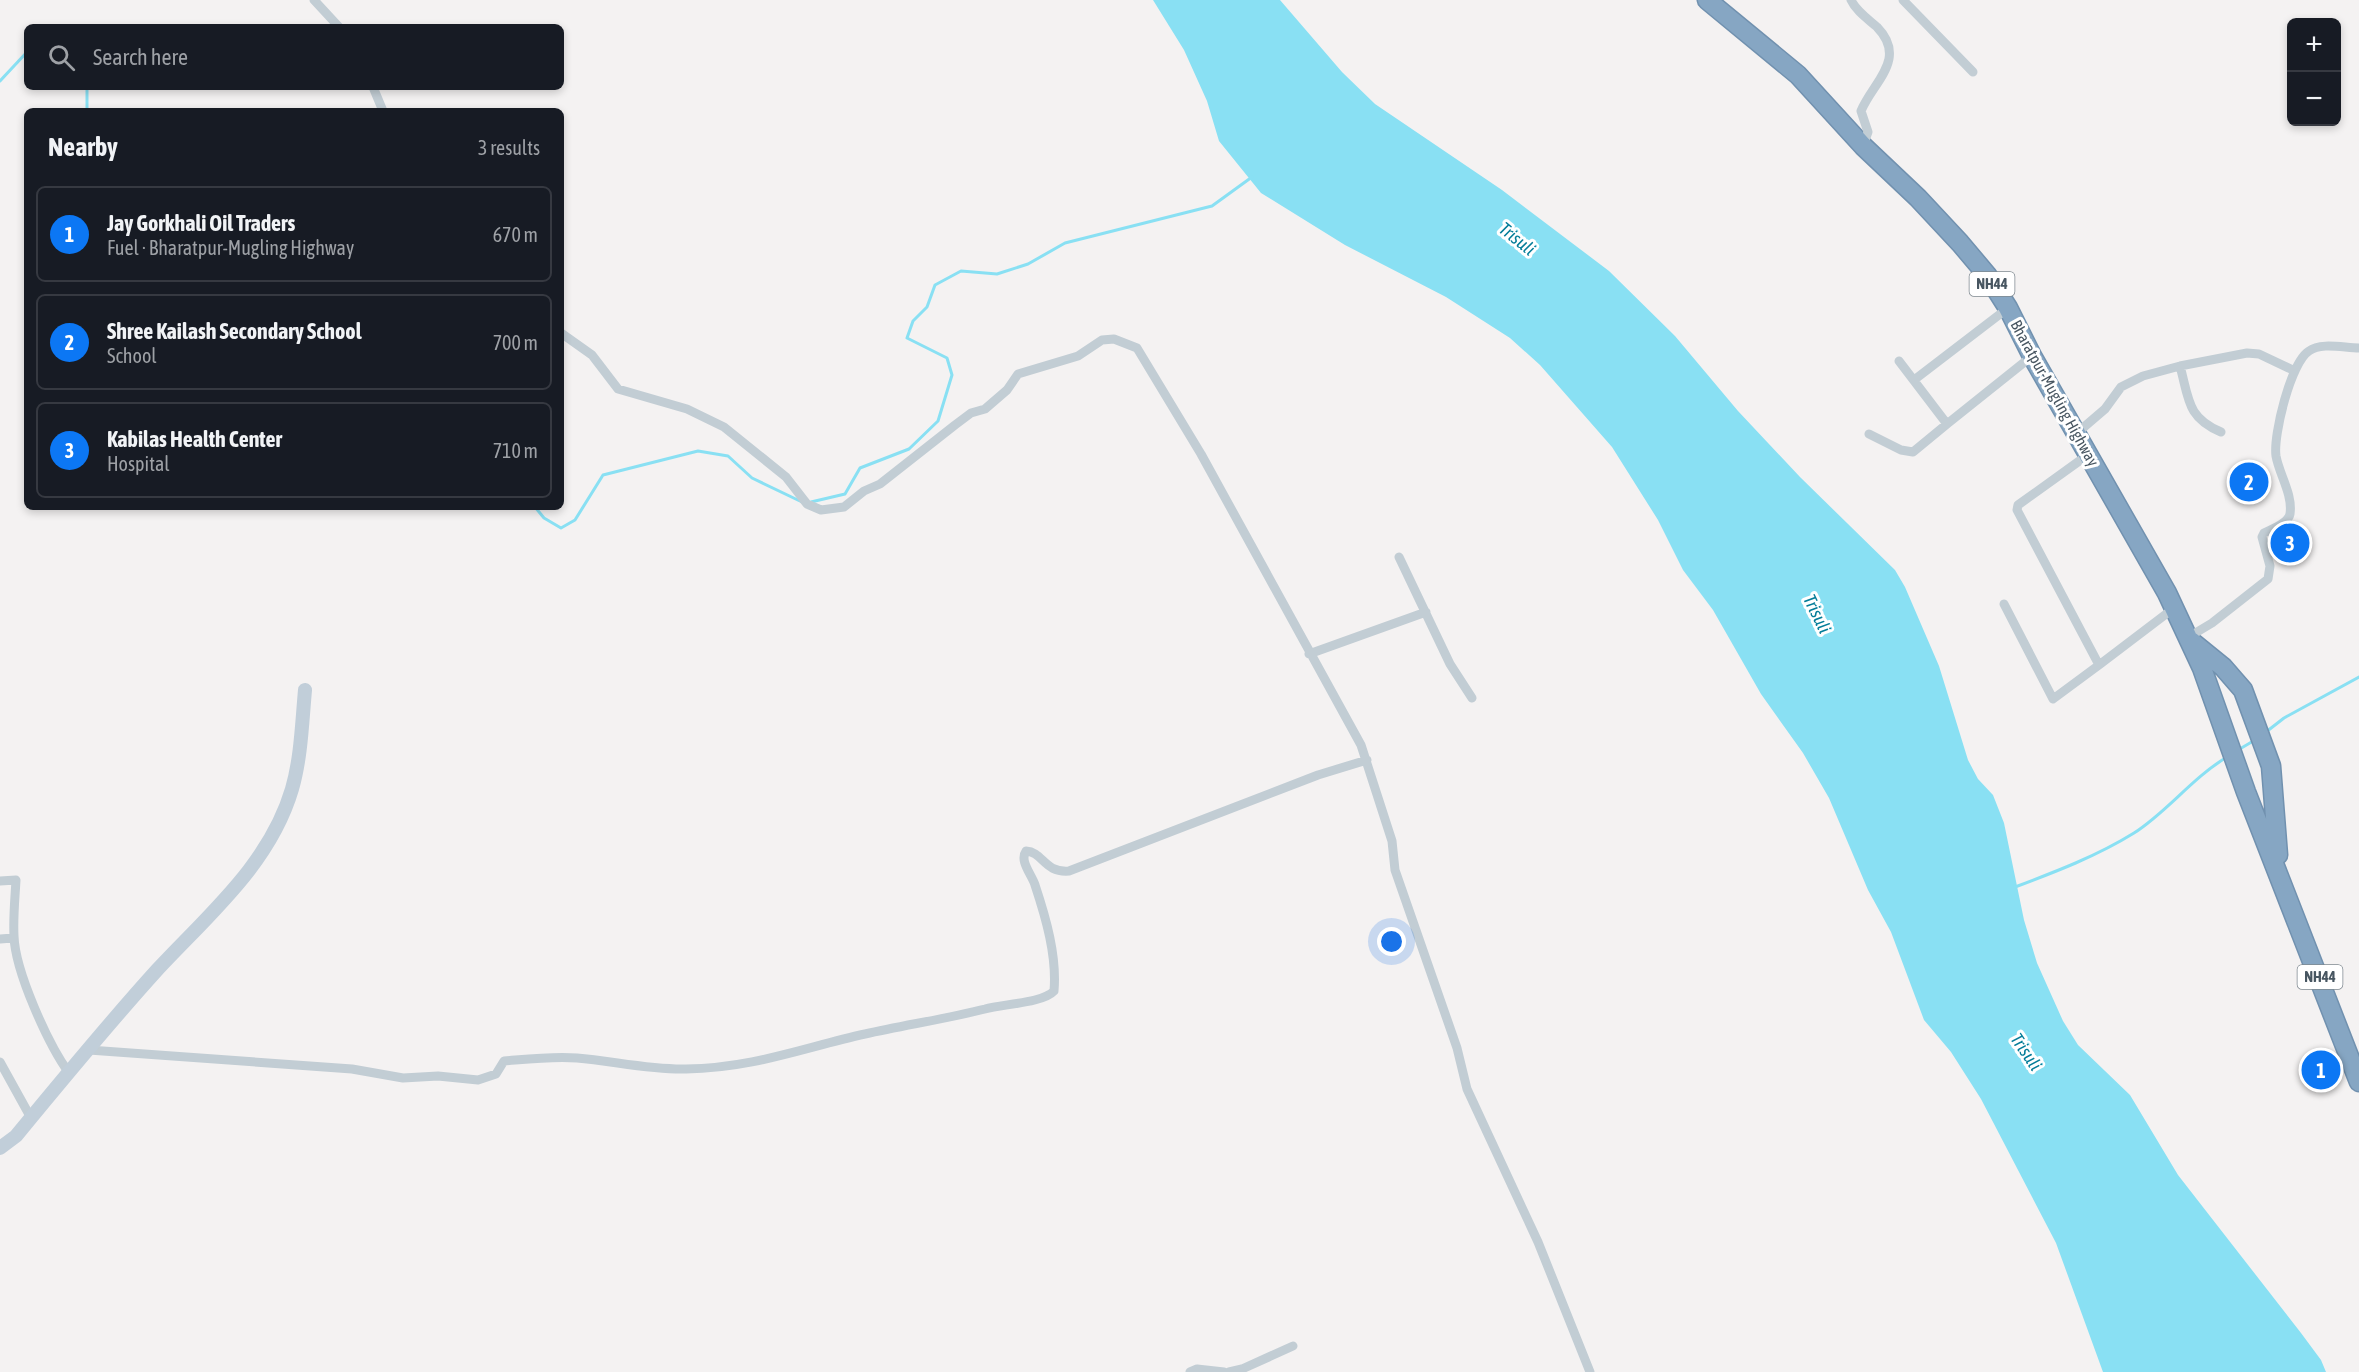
<!DOCTYPE html>
<html lang="en">
<head>
<meta charset="utf-8">
<style>
	:root { --surface:#171b24; --page:#242831; --text:#f1f3f6; --muted:#9ea1a6; --line:#363941; --accent:#0c77f4 }
	body { margin:0; font-family:"Asap Condensed",sans-serif; background:var(--page); color:var(--text) }
	.controls { position:absolute; right:18px; top:18px; display:grid; overflow:hidden; border-radius:9px; box-shadow:0 3px 9px #0003 }
	.controls button { width:54px; height:54px; display:grid; place-items:center; padding:0; border:0; border-bottom:2px solid var(--line); background:var(--surface); color:var(--text); font:30px sans-serif }
	.you { position:absolute; left:1392px; top:942px; width:21px; height:21px; margin:-15px; border:4px solid #fff; border-radius:50%; background:#1a73e8; box-shadow:0 0 0 9px #1a73e833 }
	.badge { display:grid; place-items:center; width:39px; height:39px; border-radius:50%; background:var(--accent); color:#fff; font-size:20px; font-weight:700 }
	.pin { position:absolute; translate:-50% -50%; border:3px solid #fff; box-shadow:0 2px 6px #0006 }
	.list { margin:0; padding:0; list-style:none }
	h2 { display:flex; justify-content:space-between; align-items:center; height:78px; margin:0; padding:0 24px; font-size:26px }
	h2 small { font-size:20px; font-weight:400; color:var(--muted) }
	.list li { display:grid; grid-template-columns:39px 1fr auto; gap:18px; align-items:center; box-sizing:border-box; height:96px; margin:0 12px 12px; padding:0 12px; border:2px solid var(--line); border-radius:9px }
	.list b { display:block; font-size:22px; white-space:nowrap }
	.list p { margin:0; font-size:20px; white-space:nowrap; color:var(--muted) }
	.list em { font-size:20px; font-style:normal; color:var(--muted) }
	.icon { flex:none; width:33px; height:33px; fill:none; stroke:currentColor; stroke-width:2; stroke-linecap:round; stroke-linejoin:round }
	.map { position:relative; flex:none; width:2359px; height:1372px; overflow:hidden }
	.search { position:absolute; background:var(--surface); box-shadow:0 3px 9px #0003; left:24px; top:24px; width:540px; height:66px; display:flex; align-items:center; gap:15px; box-sizing:border-box; padding:0 21px; border-radius:9px; color:var(--muted); font-size:22px }
	.panel { position:absolute; background:var(--surface); box-shadow:0 3px 9px #0003; left:24px; top:108px; width:540px; height:402px; border-radius:9px }
	.map>svg:first-child { display:block }
	.water { fill:#89e0f3 }
	.lines { fill:none; stroke-linecap:round; stroke-linejoin:round }
	.stream { stroke:#89e0f3; stroke-width:3 }
	.highway-casing { stroke:#7191af; stroke-width:21 }
	.street { stroke:#c2cdd4; stroke-width:9 }
	.secondary { stroke:#c1ced9; stroke-width:14 }
	.highway { stroke:#86a6c3; stroke-width:18 }
	.labels { text-anchor:middle; stroke-width:6; stroke-linejoin:round; paint-order:stroke }
	.shield { fill:#fff; stroke:#7f8990; stroke-width:1.5 }
	.shield-label { font-size:15px; font-weight:bold; fill:#485661 }
	.street-label { font-size:16px; fill:#485661; stroke:#fff }
	.water-label { font-size:18px; font-style:italic; fill:#047d99; stroke:#fff }
</style>
</head>
<body>
<div class="map">
<svg width="2359" height="1372" viewBox="0 0 2359 1372">
	<rect width="100%" height="100%" fill="#f4f2f2"/>
	<path class="water" d="M1153 0H1280L1342 72 1375 104 1502 190 1609 271 1675 336 1738 411 1800 477 1895 570 1905 587 1939 666 1968 760 1978 779 1993 795 2004 823 2024 920 2037 963 2063 1021 2078 1045 2130 1095 2178 1175 2301 1333 2321 1360 2326 1372H2103L2056 1243 1981 1099 1951 1052 1924 1020 1891 932 1868 890 1829 798 1803 753 1761 694 1713 610 1683 570 1658 520 1612 447 1540 365 1510 338 1446 297 1345 245 1261 193 1219 141 1207 101 1184 50Z"/>
	<g class="lines">
		<path class="stream" d="M0 81 27 52
			M87 87V111
			M811 502 845 494 860 468 909 449 938 421 952 375 947 358 907 338 913 321 927 307 935 285 961 271 997 274 1028 264 1065 243 1212 206 1252 177
			M535 507 544 518 561 528 575 520 603 475 698 451 728 456 752 478 802 502
			M2266 732 2284 718 2359 677
			M2238 750 2255 740
			M2015 887C2055 872 2097 856 2134 833 2167 812 2192 778 2227 757"/>
		<g class="highway-casing">
			<path id="highway" d="M1707 0 1798 75 1863 146 1918 198 1960 243 1987 275 2008 308 2032 356 2167 593 2202 668 2246 792 2359 1082
				M2191 641 2223 667 2243 690 2271 766 2278 855"/>
		</g>
		<path class="street" d="M314 0 339 27
			M1851 0C1856 11 1868 19 1877 27 1908 59 1873 82 1861 111L1868 132 1863 146
			M1903 0 1973 72
			M373 87 383 111
			M561 333 592 355 618 389 687 409 724 427 786 477 807 504 821 510 844 507 864 491 880 484 955 425 971 413 985 409 1007 390 1018 374 1078 356 1102 340 1114 339 1137 348 1201 454 1361 745 1392 841 1395 870 1457 1048 1467 1089 1538 1242 1590 1372
			M1899 361 1947 424 2032 356
			M2180 366C2189 399 2187 418 2221 432
			M1914 380 2008 308
			M2077 433 2105 409 2121 387 2143 376 2180 366 2247 353 2259 354 2295 371
			M1869 434 1901 450 1913 452 1947 424
			M1399 557 1450 664 1472 698
			M2004 604 2053 699 2099 665 2017 510 2018 505 2089 454
			M2187 638 2212 623 2268 579 2270 566 2262 537 2264 533C2272 529 2288 524 2290 514 2293 494 2279 474 2276 456 2273 435 2291 362 2309 351 2321 342 2344 348 2359 348
			M1309 654 1426 612
			M2099 665 2174 608
			M0 881 16 880C15 898 13 917 14 936 15 971 48 1044 69 1073
			M0 939 13 938
			M89 1050 352 1069 403 1078 438 1076 478 1080 496 1074 504 1061C528 1059 553 1056 577 1058 613 1061 650 1070 686 1069 753 1068 802 1048 865 1034 905 1025 945 1019 985 1009 1003 1004 1043 1003 1054 991 1057 956 1046 918 1035 885 1032 875 1019 861 1026 851 1043 852 1044 873 1069 871L1318 775 1367 760
			M0 1062 31 1118
			M1190 1372 1197 1369 1224 1372
			M1229 1372 1242 1369 1293 1346"/>
		<path class="secondary" d="M0 1148 16 1136C62 1080 109 1023 157 970 208 915 270 864 292 789 301 758 302 723 305 690"/>
		<use href="#highway" class="highway"/>
	</g>
	<g class="labels">
		<g class="shield">
			<rect x="1969.5" y="272" width="45" height="24" rx="4.5"/>
			<rect x="2297.5" y="965" width="45" height="24" rx="4.5"/>
		</g>
		<g class="shield-label">
			<text x="1992" y="289">NH44</text>
			<text x="2320" y="982">NH44</text>
		</g>
		<g class="street-label">
			<text transform="translate(2055 393) rotate(61)" y="6">Bharatpur-Mugling Highway</text>
		</g>
		<g class="water-label">
			<text transform="translate(1517 239) rotate(39)" y="6">Trisuli</text>
			<text transform="translate(1817 614) rotate(64)" y="6">Trisuli</text>
			<text transform="translate(2026 1052) rotate(56)" y="6">Trisuli</text>
		</g>
	</g>
</svg>
<div class="controls">
<button>+</button>
<button>−</button>
</div>
<div class="you"></div>
<div class="pin badge" style="left:2321px;top:1070px">1</div>
<div class="pin badge" style="left:2249px;top:482px">2</div>
<div class="pin badge" style="left:2290px;top:543px">3</div>
<div class="search"><svg class="icon" aria-label="search" viewBox="0 0 24 24"><circle cx="10" cy="10" r="6"/><path d="M15 15l6 6"/></svg>Search here</div>
<section class="panel">
<h2>Nearby<small>3 results</small></h2>
<ul class="list">
<li><span class="badge">1</span><div><b>Jay Gorkhali Oil Traders</b><p>Fuel · Bharatpur-Mugling Highway</p></div><em>670 m</em></li>
<li><span class="badge">2</span><div><b>Shree Kailash Secondary School</b><p>School</p></div><em>700 m</em></li>
<li><span class="badge">3</span><div><b>Kabilas Health Center</b><p>Hospital</p></div><em>710 m</em></li>
</ul>
</section>
</div>
</body>
</html>
